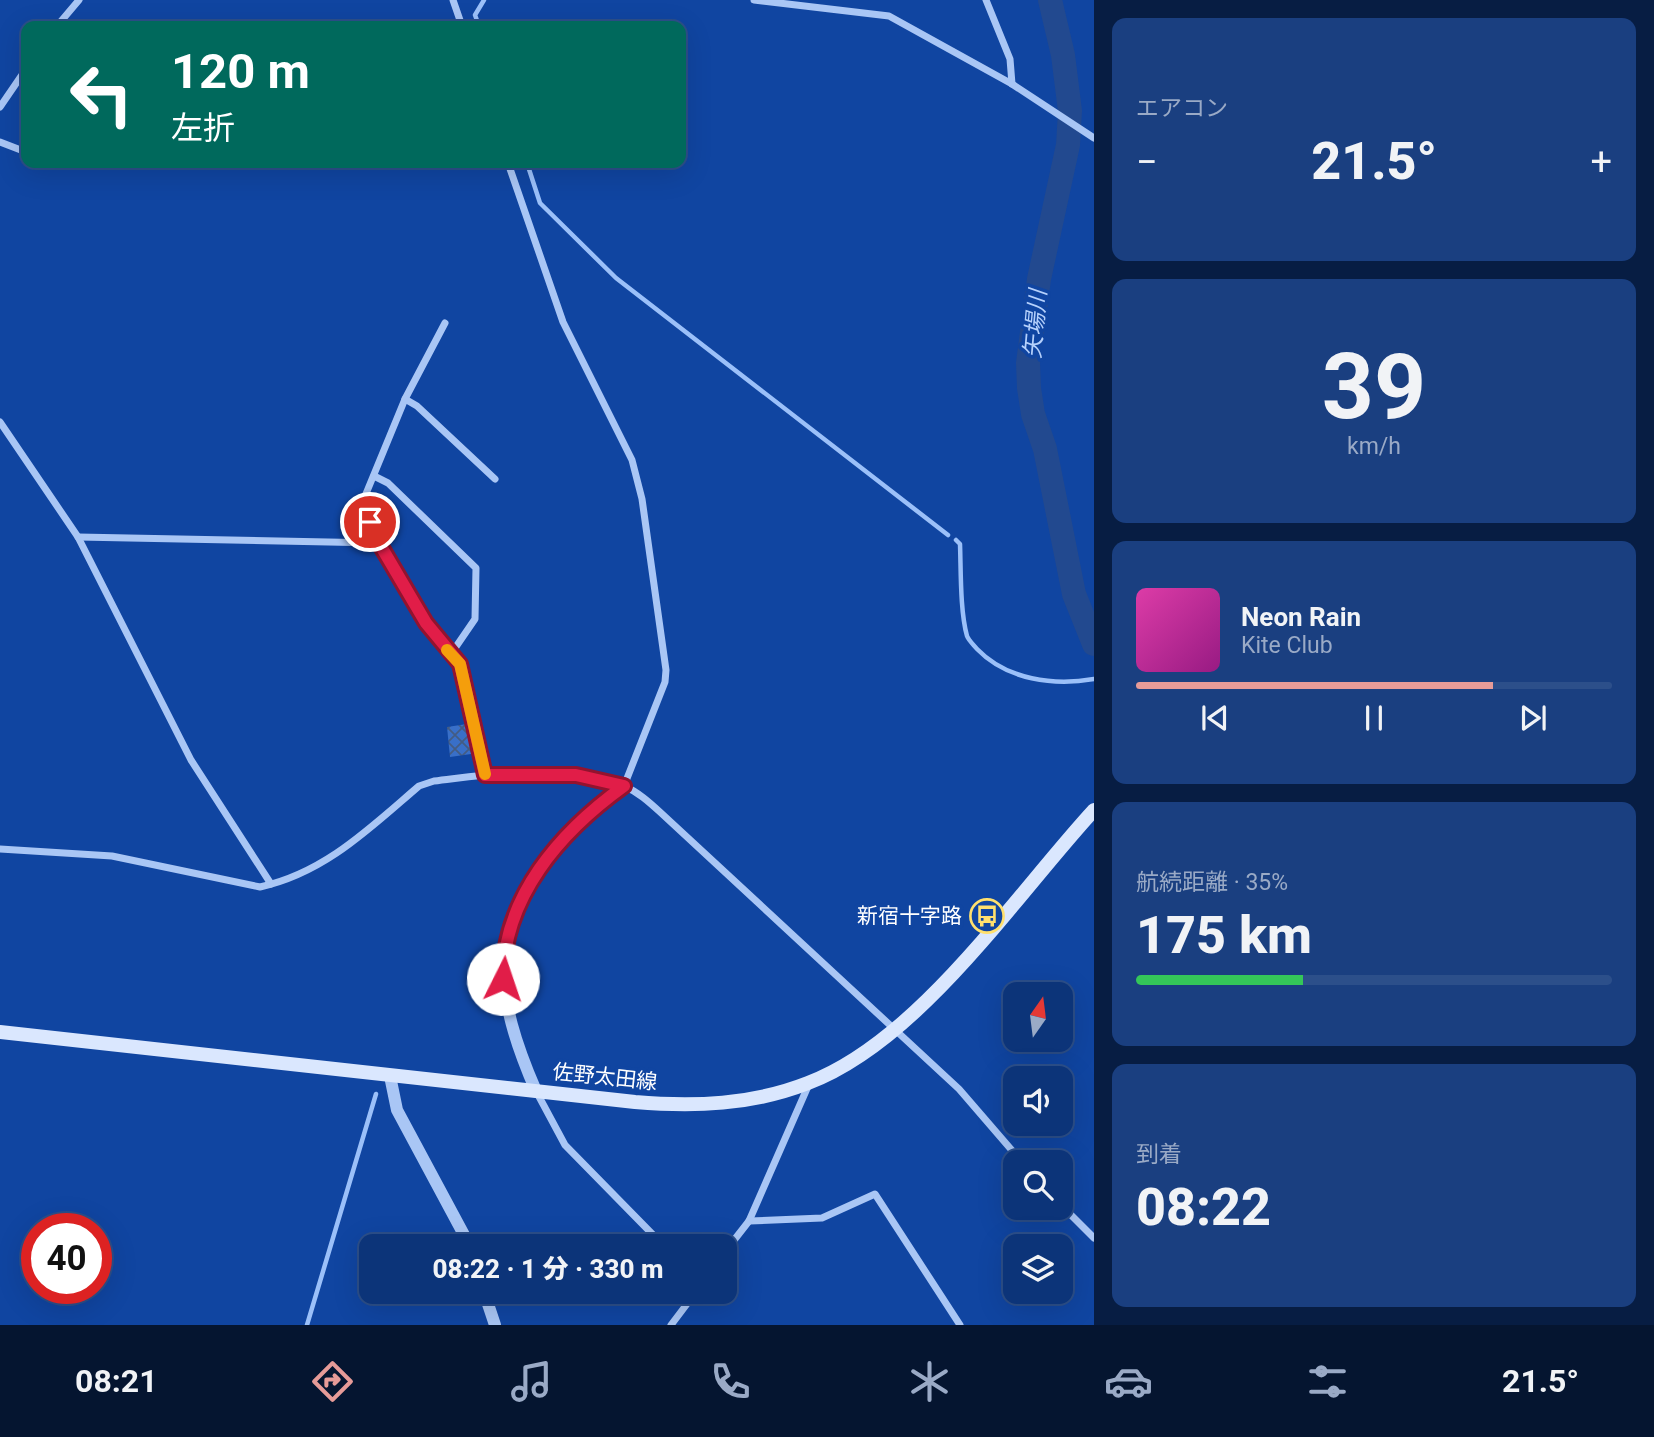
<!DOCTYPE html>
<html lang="ja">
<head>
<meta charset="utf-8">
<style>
	:root { --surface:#0c3479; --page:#1a3f80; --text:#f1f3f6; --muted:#9aaac6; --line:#2c4f8a; --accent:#e69b98 }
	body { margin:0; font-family:Roboto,"Noto Sans JP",sans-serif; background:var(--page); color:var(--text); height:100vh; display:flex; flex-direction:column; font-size:26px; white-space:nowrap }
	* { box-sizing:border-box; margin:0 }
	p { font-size:23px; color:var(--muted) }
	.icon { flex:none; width:38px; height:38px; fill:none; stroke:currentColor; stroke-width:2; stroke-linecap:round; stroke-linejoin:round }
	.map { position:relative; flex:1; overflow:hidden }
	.sheet { display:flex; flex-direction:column; gap:18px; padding:18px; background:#071d43; width:560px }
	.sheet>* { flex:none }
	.hud { position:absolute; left:21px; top:21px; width:665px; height:147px; border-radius:14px; box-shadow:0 7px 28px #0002,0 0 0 2px var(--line); background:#00695c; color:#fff; overflow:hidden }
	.needle { width:46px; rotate:14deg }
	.buttons { position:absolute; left:1003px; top:982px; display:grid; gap:14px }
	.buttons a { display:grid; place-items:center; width:70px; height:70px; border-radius:14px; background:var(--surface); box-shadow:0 7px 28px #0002,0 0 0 2px var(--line); font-size:35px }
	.speed { position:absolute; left:21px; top:1213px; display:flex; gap:14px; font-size:35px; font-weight:700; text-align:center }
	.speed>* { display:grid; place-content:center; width:91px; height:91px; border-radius:50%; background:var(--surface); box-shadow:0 7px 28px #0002,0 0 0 2px var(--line); line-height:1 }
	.speed .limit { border:10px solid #d22; background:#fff; color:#111 }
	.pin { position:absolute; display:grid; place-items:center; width:60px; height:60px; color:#fff; margin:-30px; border:4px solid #fff; border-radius:50%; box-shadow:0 2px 7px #0007 }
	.me { position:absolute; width:77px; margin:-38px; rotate:4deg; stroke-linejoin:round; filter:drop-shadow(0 0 5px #0008) }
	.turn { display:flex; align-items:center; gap:24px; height:147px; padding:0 35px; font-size:32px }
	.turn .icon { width:91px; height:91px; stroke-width:2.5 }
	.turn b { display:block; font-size:49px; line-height:60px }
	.big { font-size:52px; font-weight:800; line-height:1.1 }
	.sheet .widget { flex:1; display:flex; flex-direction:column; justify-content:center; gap:10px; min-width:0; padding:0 24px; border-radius:14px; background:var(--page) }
	.sheet .dial { align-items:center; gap:0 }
	.dial b { font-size:91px; line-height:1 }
	.song { display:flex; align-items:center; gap:21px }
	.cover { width:84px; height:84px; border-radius:10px; background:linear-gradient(135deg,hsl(320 70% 55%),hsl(310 70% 35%)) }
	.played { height:7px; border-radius:4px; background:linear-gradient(90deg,var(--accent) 75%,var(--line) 75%) }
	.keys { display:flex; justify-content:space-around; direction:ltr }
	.heat { display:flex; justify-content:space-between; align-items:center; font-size:38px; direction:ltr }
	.charge { height:10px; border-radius:5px; background:linear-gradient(90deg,#34c759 35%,var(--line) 0) }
	.trip { position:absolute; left:359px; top:1234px; width:378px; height:70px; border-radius:14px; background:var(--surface); box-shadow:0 7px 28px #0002,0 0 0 2px var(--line); font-weight:800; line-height:70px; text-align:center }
	.tab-bar { display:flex; height:112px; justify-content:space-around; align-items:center; background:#051530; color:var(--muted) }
	.tab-bar .icon { width:49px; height:49px }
	.tab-bar .selected { color:var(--accent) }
	.tab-bar b { font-size:32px; color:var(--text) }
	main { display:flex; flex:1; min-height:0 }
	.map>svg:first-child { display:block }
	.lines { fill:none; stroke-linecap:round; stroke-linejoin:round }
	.stream { stroke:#9bc0f9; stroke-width:4.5 }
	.river { stroke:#22498f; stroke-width:24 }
	.building { fill:url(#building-cross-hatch) }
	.minor { stroke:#a9c6f5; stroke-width:7 }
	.tertiary { stroke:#a9c6f5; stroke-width:12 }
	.secondary { stroke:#dae7fe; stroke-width:14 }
	.route-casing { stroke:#92132f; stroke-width:18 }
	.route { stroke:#e11d48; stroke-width:12 }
	.slow { stroke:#f59e0b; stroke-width:12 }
	.labels { text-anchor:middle; stroke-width:7; stroke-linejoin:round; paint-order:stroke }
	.poi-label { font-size:21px; fill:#fff; stroke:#1045a1; text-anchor:end }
	.street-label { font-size:21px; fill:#fff; stroke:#1045a1 }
	.water-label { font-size:23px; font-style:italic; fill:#b6d1fc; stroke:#1045a1 }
</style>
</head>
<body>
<main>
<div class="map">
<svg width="1094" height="1325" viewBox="0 0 1094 1325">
	<defs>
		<pattern id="building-cross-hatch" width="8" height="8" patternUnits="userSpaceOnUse" patternTransform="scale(1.75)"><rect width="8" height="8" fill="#396fc8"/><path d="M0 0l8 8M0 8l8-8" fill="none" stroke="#435c84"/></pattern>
	</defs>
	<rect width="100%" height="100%" fill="#1045a1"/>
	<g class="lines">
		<g class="stream">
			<path d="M479 26 475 15 484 0"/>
			<path d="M527 163 540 203 616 278 948 535"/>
			<path d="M956 540 960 544C961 571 960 611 967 636 969 641 974 645 977 649 1007 680 1054 686 1094 679"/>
			<path d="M307 1325 376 1094"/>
		</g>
		<path class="river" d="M1050 0 1063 55 1070 111 1068 145 1039 279 1028 363 1029 388 1033 414 1045 449 1074 594 1094 644"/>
	</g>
	<path class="building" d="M467 724 471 754 450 757 447 727Z"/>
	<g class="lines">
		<g class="minor">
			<path d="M453 0 462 26"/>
			<path d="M754 0 889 16 1012 84 1094 138"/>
			<path d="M986 0 1010 59 1012 84"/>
			<path d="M57 26 79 0"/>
			<path d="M0 107 26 69"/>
			<path d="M0 142 26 152"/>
			<path d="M508 163 563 322 632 460 642 499 666 670 665 682 624 786"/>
			<path d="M445 323 405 399 363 501 378 543 426 623 460 664 485 775"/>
			<path d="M405 399 417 406 495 479"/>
			<path d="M0 422 78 537 191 760 271 884"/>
			<path d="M374 476 388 483 476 568 475 619 451 654"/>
			<path d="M78 537 378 543"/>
			<path d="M0 849 112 856 260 887C325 873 371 827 419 786L434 781C493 774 567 761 624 786 638 792 649 802 660 812L959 1089 1022 1162"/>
			<path d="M536 1091 565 1145 664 1246"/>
			<path d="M1060 1204 1094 1238"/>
			<path d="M749 1221 822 1218 875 1194 960 1325"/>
			<path d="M724 1253 749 1221 809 1084"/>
			<path d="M671 1325 696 1292"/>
		</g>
		<g class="tertiary">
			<path d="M390 1076 397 1110 470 1246"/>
			<path d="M536 1091C495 996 485 930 558 848 578 825 599 804 624 786"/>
			<path d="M484 1292 495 1325"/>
		</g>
		<path class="secondary" d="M0 1032 635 1102C694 1107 752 1105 808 1083 919 1041 1014 897 1094 810"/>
	</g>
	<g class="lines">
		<g class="route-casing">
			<path id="route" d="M370 522 379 543 426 623 460 664 485 775H576L624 786C560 832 503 897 503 979"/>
		</g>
		<use href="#route" class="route"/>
		<path class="slow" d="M447 650 460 664 485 774"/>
	</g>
	<defs>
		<g id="bus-ring" transform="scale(1.75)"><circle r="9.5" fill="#1045a1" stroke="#ffe06e" stroke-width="1.5"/><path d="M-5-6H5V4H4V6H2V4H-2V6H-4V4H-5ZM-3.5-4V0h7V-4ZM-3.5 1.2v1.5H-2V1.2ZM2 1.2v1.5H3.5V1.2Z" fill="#ffe06e"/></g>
	</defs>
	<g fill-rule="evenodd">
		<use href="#bus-ring" x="987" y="916"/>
	</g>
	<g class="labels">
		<g class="poi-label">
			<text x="962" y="923">新宿十字路</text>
		</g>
		<g class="street-label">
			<text transform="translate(605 1077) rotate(6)" y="7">佐野太田線</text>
		</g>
		<g class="water-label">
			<text transform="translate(1035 324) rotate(-85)" y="8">矢場川</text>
		</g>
	</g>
</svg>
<div class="buttons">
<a><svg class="needle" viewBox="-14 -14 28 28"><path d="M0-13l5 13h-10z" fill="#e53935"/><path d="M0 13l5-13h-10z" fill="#9aaac6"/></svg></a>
<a><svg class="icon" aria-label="sound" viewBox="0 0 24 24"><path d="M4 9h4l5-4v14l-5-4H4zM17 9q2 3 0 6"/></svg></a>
<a><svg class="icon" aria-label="search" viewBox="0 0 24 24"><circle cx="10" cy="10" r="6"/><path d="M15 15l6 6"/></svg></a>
<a><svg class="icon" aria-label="layers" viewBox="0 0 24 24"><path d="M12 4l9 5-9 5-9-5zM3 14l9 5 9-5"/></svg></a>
</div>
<div class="speed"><div class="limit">40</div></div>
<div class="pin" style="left:370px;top:522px;background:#d93025"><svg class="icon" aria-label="arrive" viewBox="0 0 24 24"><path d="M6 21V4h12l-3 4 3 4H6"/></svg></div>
<svg class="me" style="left:503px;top:979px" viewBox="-20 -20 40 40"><circle r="19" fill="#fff"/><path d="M0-13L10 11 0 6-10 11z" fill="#e11d48"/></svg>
<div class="trip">08:22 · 1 分 · 330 m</div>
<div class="hud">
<div class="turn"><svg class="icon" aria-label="left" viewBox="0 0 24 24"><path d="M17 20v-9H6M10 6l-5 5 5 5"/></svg><div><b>120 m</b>左折</div></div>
</div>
</div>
<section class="sheet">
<div class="widget"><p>エアコン</p>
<div class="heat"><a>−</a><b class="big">21.5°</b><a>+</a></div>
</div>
<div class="widget dial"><b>39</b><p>km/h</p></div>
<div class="widget">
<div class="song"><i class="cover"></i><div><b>Neon Rain</b><p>Kite Club</p></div></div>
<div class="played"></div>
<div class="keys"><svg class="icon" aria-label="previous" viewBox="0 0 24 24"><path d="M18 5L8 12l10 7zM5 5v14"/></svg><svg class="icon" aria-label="pause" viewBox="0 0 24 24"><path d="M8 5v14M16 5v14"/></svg><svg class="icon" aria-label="next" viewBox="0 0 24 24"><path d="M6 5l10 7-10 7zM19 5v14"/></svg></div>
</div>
<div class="widget"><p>航続距離 · 35%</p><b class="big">175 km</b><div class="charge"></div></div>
<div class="widget"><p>到着</p><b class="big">08:22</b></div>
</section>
</main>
<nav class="tab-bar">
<b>08:21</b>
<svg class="icon selected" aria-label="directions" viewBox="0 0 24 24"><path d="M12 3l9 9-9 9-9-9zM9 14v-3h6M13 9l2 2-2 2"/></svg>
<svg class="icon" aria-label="music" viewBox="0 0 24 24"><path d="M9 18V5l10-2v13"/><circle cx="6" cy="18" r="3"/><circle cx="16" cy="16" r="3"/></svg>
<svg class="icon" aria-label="phone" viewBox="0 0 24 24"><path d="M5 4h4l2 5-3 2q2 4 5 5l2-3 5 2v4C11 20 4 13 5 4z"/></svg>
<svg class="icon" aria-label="climate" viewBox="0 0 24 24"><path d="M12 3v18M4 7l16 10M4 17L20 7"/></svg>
<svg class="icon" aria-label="car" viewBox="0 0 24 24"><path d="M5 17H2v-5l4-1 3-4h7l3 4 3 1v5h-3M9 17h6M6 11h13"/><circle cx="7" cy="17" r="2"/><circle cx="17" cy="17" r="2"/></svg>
<svg class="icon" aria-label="filters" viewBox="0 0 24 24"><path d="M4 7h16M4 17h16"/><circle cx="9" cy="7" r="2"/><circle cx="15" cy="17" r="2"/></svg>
<b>21.5°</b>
</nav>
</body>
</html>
